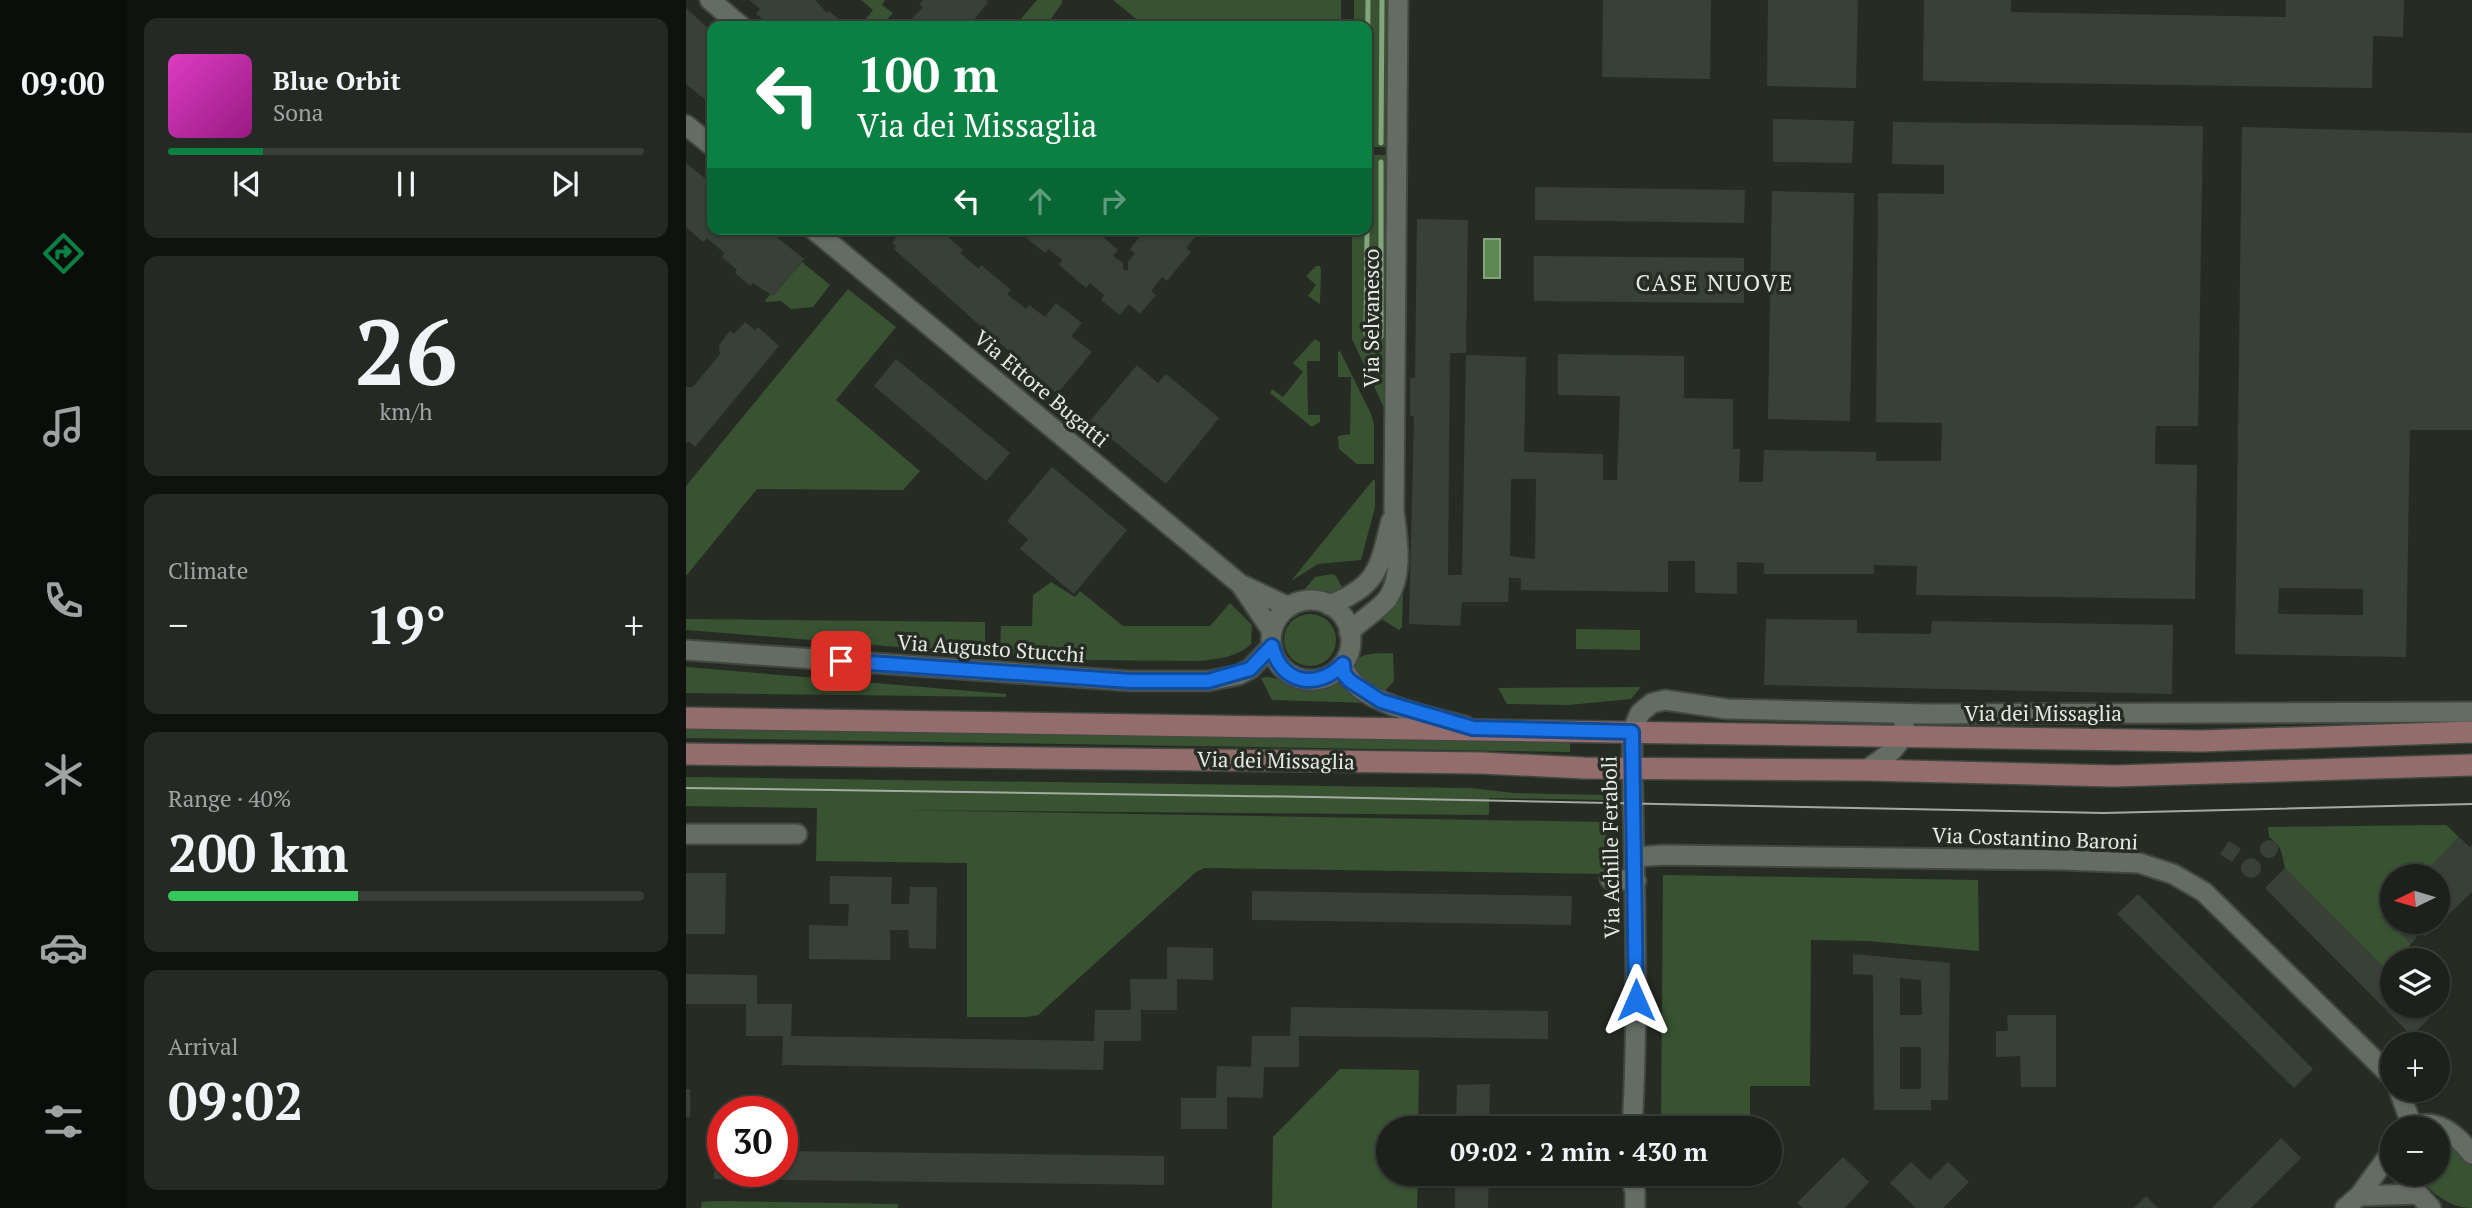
<!DOCTYPE html>
<html lang="en">
<head>
<meta charset="utf-8">
<style>
	:root { --surface:#1c211b; --page:#252924; --text:#f1f3f6; --muted:#a0a3a3; --line:#3a3e3a; --accent:#0b8043 }
	body { margin:0; font-family:"PT Serif",serif; background:var(--page); color:var(--text); height:100vh; display:flex; flex-direction:column; font-size:26px; white-space:nowrap }
	* { box-sizing:border-box; margin:0 }
	p { font-size:23px; color:var(--muted) }
	.icon { flex:none; width:38px; height:38px; fill:none; stroke:currentColor; stroke-width:2; stroke-linecap:round; stroke-linejoin:round }
	.map { position:relative; flex:1; overflow:hidden }
	.side { display:flex; flex-direction:column; gap:18px; padding:18px; background:#0f120f; width:560px }
	.side>* { flex:none }
	.guide { position:absolute; left:21px; top:21px; width:665px; height:214px; border-radius:14px; box-shadow:0 2px 5px #0004,0 0 0 2px var(--line); background:#0b8043; color:#fff; overflow:hidden }
	.needle { width:46px; rotate:265deg }
	.buttons { position:absolute; left:1694px; top:864px; display:grid; gap:14px }
	.buttons a { display:grid; place-items:center; width:70px; height:70px; border-radius:50%; background:var(--surface); box-shadow:0 2px 5px #0004,0 0 0 2px var(--line); font-size:35px }
	.speed { position:absolute; left:21px; top:1096px; display:flex; gap:14px; font-size:35px; font-weight:700; text-align:center }
	.speed>* { display:grid; place-content:center; width:91px; height:91px; border-radius:50%; background:var(--surface); box-shadow:0 2px 5px #0004,0 0 0 2px var(--line); line-height:1 }
	.speed .limit { border:10px solid #d22; background:#fff; color:#111 }
	.pin { position:absolute; display:grid; place-items:center; width:60px; height:60px; color:#fff; margin:-30px; border-radius:14px; box-shadow:0 4px 10px #0006 }
	.me { position:absolute; width:77px; margin:-38px; rotate:0deg; stroke-linejoin:round; filter:drop-shadow(0 0 5px #0008) }
	.turn { display:flex; align-items:center; gap:24px; height:147px; padding:0 35px; font-size:32px }
	.turn .icon { width:91px; height:91px; stroke-width:2.5 }
	.turn b { display:block; font-size:49px; line-height:60px }
	.lanes { display:flex; align-items:center; height:66px; padding:0 35px; background:#0003; justify-content:center; gap:35px; direction:ltr }
	.lanes .off { opacity:.35 }
	.big { font-size:52px; font-weight:700; line-height:1.1 }
	.side .tile { flex:1; display:flex; flex-direction:column; justify-content:center; gap:10px; min-width:0; padding:0 24px; border-radius:14px; background:var(--page) }
	.side .dial { align-items:center; gap:0 }
	.dial b { font-size:91px; line-height:1 }
	.song { display:flex; align-items:center; gap:21px }
	.cover { width:84px; height:84px; border-radius:10px; background:linear-gradient(135deg,hsl(310 70% 55%),hsl(310 70% 35%)) }
	.played { height:7px; border-radius:4px; background:linear-gradient(90deg,var(--accent) 20%,var(--line) 20%) }
	.keys { display:flex; justify-content:space-around; direction:ltr }
	.heat { display:flex; justify-content:space-between; align-items:center; font-size:38px; direction:ltr }
	.charge { height:10px; border-radius:5px; background:linear-gradient(90deg,#34c759 40%,var(--line) 0) }
	.trip { position:absolute; left:690px; top:1116px; width:406px; height:70px; border-radius:35px; background:var(--surface); box-shadow:0 2px 5px #0004,0 0 0 2px var(--line); font-weight:700; line-height:70px; text-align:center }
	main { display:flex; flex:1; min-height:0 }
	.menu { display:flex; flex-direction:column; width:126px; justify-content:space-around; align-items:center; background:#0b0d0b; color:var(--muted) }
	.menu .icon { width:49px; height:49px }
	.menu .current { color:var(--accent) }
	.menu b { font-size:32px; color:var(--text) }
	.map>svg:first-child { display:block }
	.green { fill:#385232 }
	.water { fill:#5a8850; stroke:#84a57c; stroke-width:2 }
	.lines { fill:none; stroke-linecap:round; stroke-linejoin:round }
	.stream { stroke:#84a57c; stroke-width:5 }
	.building { fill:#394038; fill-rule:evenodd }
	.minor-casing { stroke:#424841; stroke-width:23 }
	.secondary-casing { stroke:#424841; stroke-width:24 }
	.minor { stroke:#646c63; stroke-width:19 }
	.secondary { stroke:#926d6c; stroke-width:21 }
	.tram { stroke:#a4a9a2; stroke-width:2 }
	.route-casing { stroke:#114b97; stroke-width:18 }
	.route { stroke:#1a73e8; stroke-width:12 }
	.labels { text-anchor:middle; stroke-width:7; stroke-linejoin:round; paint-order:stroke }
	.street-label { font-size:21px; fill:#e5eae4; stroke:#262c24 }
	.neighbourhood-label { font-size:23px; letter-spacing:2px; fill:#e5eae4; stroke:#262c24 }
</style>
</head>
<body>
<main>
<nav class="menu">
<b>09:00</b>
<svg class="icon current" aria-label="directions" viewBox="0 0 24 24"><path d="M12 3l9 9-9 9-9-9zM9 14v-3h6M13 9l2 2-2 2"/></svg>
<svg class="icon" aria-label="music" viewBox="0 0 24 24"><path d="M9 18V5l10-2v13"/><circle cx="6" cy="18" r="3"/><circle cx="16" cy="16" r="3"/></svg>
<svg class="icon" aria-label="phone" viewBox="0 0 24 24"><path d="M5 4h4l2 5-3 2q2 4 5 5l2-3 5 2v4C11 20 4 13 5 4z"/></svg>
<svg class="icon" aria-label="climate" viewBox="0 0 24 24"><path d="M12 3v18M4 7l16 10M4 17L20 7"/></svg>
<svg class="icon" aria-label="car" viewBox="0 0 24 24"><path d="M5 17H2v-5l4-1 3-4h7l3 4 3 1v5h-3M9 17h6M6 11h13"/><circle cx="7" cy="17" r="2"/><circle cx="17" cy="17" r="2"/></svg>
<svg class="icon" aria-label="filters" viewBox="0 0 24 24"><path d="M4 7h16M4 17h16"/><circle cx="9" cy="7" r="2"/><circle cx="15" cy="17" r="2"/></svg>
</nav>
<section class="side">
<div class="tile">
<div class="song"><i class="cover"></i><div><b>Blue Orbit</b><p>Sona</p></div></div>
<div class="played"></div>
<div class="keys"><svg class="icon" aria-label="previous" viewBox="0 0 24 24"><path d="M18 5L8 12l10 7zM5 5v14"/></svg><svg class="icon" aria-label="pause" viewBox="0 0 24 24"><path d="M8 5v14M16 5v14"/></svg><svg class="icon" aria-label="next" viewBox="0 0 24 24"><path d="M6 5l10 7-10 7zM19 5v14"/></svg></div>
</div>
<div class="tile dial"><b>26</b><p>km/h</p></div>
<div class="tile"><p>Climate</p>
<div class="heat"><a>−</a><b class="big">19°</b><a>+</a></div>
</div>
<div class="tile"><p>Range · 40%</p><b class="big">200 km</b><div class="charge"></div></div>
<div class="tile"><p>Arrival</p><b class="big">09:02</b></div>
</section>
<div class="map">
<svg width="1786" height="1208" viewBox="0 0 1786 1208">
	<rect width="100%" height="100%" fill="#262c24"/>
	<g class="green">
		<path d="M175 0H199L196 5 207 13 195 26H186L179 20 187 10Z"/>
		<path d="M351 0H376V3L360 26H329Z"/>
		<path d="M427 0H655V26H459Z"/>
		<path d="M668 0H701L700 147H681V26H668Z"/>
		<path d="M681 155H700V412L666 339V229H681Z"/>
		<path d="M116 262 144 285 127 307 105 309 95 301 80 302 79 301 84 294 87 296Z"/>
		<path d="M630 266H634L635 270 634 304 622 296 630 285 620 276Z"/>
		<path d="M162 289 210 327 150 400 234 471 217 490 71 489 0 576V486Z"/>
		<path d="M629 339 634 342V361H621L622 415H634V422L626 427 584 393 586 389 597 397 617 372 607 363Z"/>
		<path d="M654 351 685 414 688 425V464H671L653 449 652 436 664 434 665 377H652V352Z"/>
		<path d="M687 480H689V507L675 560 632 564 605 581Z"/>
		<path d="M646 574 650 576 658 591 648 593 618 590 629 577Z"/>
		<path d="M365 582 389 597 394 591 437 626H524L544 603 566 625 565 644C552 657 531 659 514 661L389 660 314 654 315 626H346L347 595Z"/>
		<path d="M713 590 717 591 716 627 713 630 694 618Z"/>
		<circle cx="624" cy="640" r="26"/>
		<path d="M0 619 299 622V654L0 630Z"/>
		<path d="M890 629 954 630V650L890 649Z"/>
		<path d="M707 653 708 681 697 693 672 679 666 666C674 651 691 654 707 653Z"/>
		<path d="M0 667 320 694V697L0 693Z"/>
		<path d="M581 677C597 678 610 690 626 688 636 688 645 682 654 680L685 703 586 700 575 678Z"/>
		<path d="M955 687 945 699 883 705 821 704 812 688Z"/>
		<path d="M0 727 884 740V752L0 738Z"/>
		<path d="M0 777 785 788 827 793 918 795V800L803 798V815L212 810 920 822 921 874 518 868 510 872 352 1015 341 1017H281V863L130 861 131 808 0 806Z"/>
		<path d="M1760 825 1773 837 1735 877H1706V906L1696 917 1710 932 1714 928 1717 931 1715 933 1725 944 1716 955 1722 961H1706V976L1599 868C1595 851 1597 848 1583 837L1582 827Z"/>
		<path d="M977 875 1292 880 1293 951 1182 941 1125 940 1124 1086H1064V1129H975Z"/>
		<path d="M654 1069 733 1070 732 1129H702V1174H732L731 1208H586L587 1137Z"/>
		<path d="M1752 1135 1777 1154 1786 1164V1208C1763 1208 1744 1192 1731 1174H1752Z"/>
		<path d="M30 1201 212 1204V1208H15L16 1202Z"/>
	</g>
	<rect class="water" x="798" y="239" width="16" height="39"/>
	<g class="lines">
		<g class="stream">
			<path d="M681 142 682 0"/>
			<path d="M695 143 696 0"/>
			<path d="M681 216V161"/>
			<path d="M680 334 681 229"/>
			<path d="M695 336V162"/>
		</g>
	</g>
	<g class="building">
		<path d="M63 0H129L141 13 143 11 161 26H85L70 14 74 9Z"/>
		<path d="M237 0H300L302 2 283 26H219L237 7 233 4Z"/>
		<path d="M917 0H1025L1024 79 916 77Z"/>
		<path d="M1082 0H1172L1170 88 1081 86Z"/>
		<path d="M1238 0H1325V12L1600 17V0H1718L1717 37 1687 36 1686 88 1237 81Z"/>
		<path d="M0 8 26 32V105L0 84Z"/>
		<path d="M1087 119 1168 121 1166 163 1087 162Z"/>
		<path d="M1207 122 1517 126 1512 426H1470L1469 446V464L1511 465 1509 599 1230 595 1231 566 1188 565V574H1078V563L1051 562V594L1009 593V561H982V592L835 590V578H823L822 602H776L774 626 723 624 728 416H724V378H729L731 219 782 220 780 353H764L762 575H776L780 355 840 357 838 452 917 454V480H931L934 396 872 395V354L998 356V398L1047 399V449H1054L1053 482H1077L1078 450 1190 452V461H1255L1256 423 1190 422 1192 193 1258 194V165L1206 164ZM825 479H850L849 559 824 556Z"/>
		<path d="M1556 127 1786 133V430H1724L1720 657 1549 654ZM1593 588 1677 589V615L1592 614Z"/>
		<path d="M0 163 26 184V229H81L118 259 87 296 67 283 64 286 49 273 51 270 36 257 38 253 21 238 17 242 0 227Z"/>
		<path d="M849 187 1059 190 1058 223 849 220Z"/>
		<path d="M1086 191 1168 193 1164 421 1082 419Z"/>
		<path d="M217 229H258L264 234 262 237 277 250 274 253 293 269 295 265 325 290 321 294 340 309 343 305 359 317 370 303 396 323 385 336 406 352 371 394 208 249 210 246 206 243Z"/>
		<path d="M329 229H408L432 250 427 256 437 263V270H442V262L449 254 444 249 460 229H524L516 238 511 235 500 248 505 252 481 281 476 277 465 291 470 295 454 314 443 304 434 315 415 300 418 295 404 283 400 288 373 265 376 260 363 249 359 253Z"/>
		<path d="M848 256 1058 258V303L848 301Z"/>
		<path d="M59 322 69 330 72 327 93 346 9 447 4 442 0 443V387H7L34 354 33 345 44 331 48 334Z"/>
		<path d="M210 359 324 453 300 481 188 386Z"/>
		<path d="M451 365 472 383 480 374 533 418 480 484 404 421Z"/>
		<path d="M366 467 441 530 388 594 334 549 342 539 321 521Z"/>
		<path d="M1080 619 1171 620V633L1245 634 1246 621 1487 625 1486 694 1078 685Z"/>
		<path d="M1773 837 1784 847 1786 845V892L1739 937 1730 929 1726 932 1731 937 1725 944 1715 933 1717 931 1714 928 1710 932 1695 917 1706 906V922H1752V877H1735Z"/>
		<circle cx="1583" cy="849" r="9"/>
		<path d="M1543 841 1555 849 1546 862 1534 854Z"/>
		<circle cx="1565" cy="868" r="10"/>
		<path d="M1599 868 1706 976V1006H1737L1746 1015 1726 1036 1579 888Z"/>
		<path d="M0 873H40L39 934H0Z"/>
		<path d="M144 876 206 877 205 904H223L224 887H251L250 949 223 948 222 930H204V960L123 959V925L162 926 163 904H144Z"/>
		<path d="M566 891 886 896 885 925 566 920Z"/>
		<path d="M1452 894 1627 1069 1608 1088 1431 914Z"/>
		<path d="M481 947 527 948V980L491 979V1010H455V1041H418L417 1070 96 1065 97 1036H60V1004H0V974L71 975V1004H106L105 1036 408 1041 409 1010H445L444 979H481Z"/>
		<path d="M1167 954 1264 963 1262 1100H1245V1110H1188L1187 975 1167 974ZM1214 978 1235 980 1236 1015H1214ZM1214 1047H1235V1089H1214Z"/>
		<path d="M605 1007 862 1011V1039L613 1036V1067H578L577 1098 541 1097V1129H495V1098H530L531 1066 565 1067 566 1036H604Z"/>
		<path d="M1321 1015H1370V1087H1335L1334 1056 1310 1057V1031H1322Z"/>
		<path d="M804 1084 803 1129H770L771 1085Z"/>
		<rect x="0" y="1089" width="4" height="28"/>
		<path d="M1595 1138 1615 1158 1565 1208H1526Z"/>
		<path d="M28 1150H37V1171H96V1151L478 1156V1185L28 1179Z"/>
		<path d="M1157 1157 1183 1182 1159 1208H1117L1111 1203Z"/>
		<path d="M1225 1162 1244 1180 1262 1162 1283 1182 1257 1208H1230L1204 1183Z"/>
		<path d="M769 1174H803L802 1208H769Z"/>
		<path d="M1460 1196 1472 1208H1448Z"/>
	</g>
	<g class="lines">
		<g class="minor-casing">
			<g id="minor">
				<path d="M24 0 55 26"/>
				<path d="M0 125 26 146"/>
				<path d="M127 229 554 584 603 607"/>
				<path d="M555 585 586 631"/>
				<circle cx="625" cy="640" r="40"/>
				<path d="M643 605C692 586 693 569 705 521"/>
				<path d="M663 632C673 622 695 608 702 598 718 574 711 537 708 510L712 0"/>
				<path d="M0 650 445 681H522L552 675 564 669 586 646"/>
				<path d="M657 664C664 703 747 717 779 726"/>
				<path d="M1180 770C1197 758 1217 748 1218 725"/>
				<path d="M0 834H111"/>
				<path d="M949 857 977 855 1378 860 1453 863 1487 874 1518 892 1706 1077"/>
				<path d="M924 879 950 881"/>
				<path d="M1713 1090 1726 1126"/>
				<path d="M946 1129C954 996 947 864 946 732L954 713 966 703 979 700 1041 709 1243 714 1786 712"/>
				<path d="M1722 1129C1749 1115 1770 1134 1786 1154"/>
				<path d="M943 1174 949 1191V1208"/>
				<path d="M1716 1174 1732 1194"/>
				<path d="M1673 1196 1732 1194 1745 1208"/>
				<path d="M1659 1208 1673 1196 1706 1151"/>
			</g>
		</g>
		<g class="secondary-casing">
			<g id="secondary">
				<path d="M0 718 1515 741 1786 732"/>
				<path d="M0 754 795 763 898 768 1180 770 1428 776 1786 765"/>
			</g>
		</g>
		<use href="#minor" class="minor"/>
		<use href="#secondary" class="secondary"/>
		<path class="tram" d="M0 788 629 797 1418 813 1786 804"/>
	</g>
	<g class="lines">
		<g class="route-casing">
			<path id="route" d="M155 661 445 681H522L564 669 586 646C594 683 631 691 657 664L658 674 664 681 695 701 787 728 946 732 950 1000"/>
		</g>
		<use href="#route" class="route"/>
	</g>
	<g class="labels">
		<g class="street-label">
			<text transform="translate(686 318) rotate(-90)" y="7">Via Selvanesco</text>
			<text transform="translate(355 389) rotate(40)" y="7">Via Ettore Bugatti</text>
			<text transform="translate(305 649) rotate(4)" y="7">Via Augusto Stucchi</text>
			<text x="1357" y="721">Via dei Missaglia</text>
			<text transform="translate(590 761) rotate(1)" y="7">Via dei Missaglia</text>
			<text transform="translate(1349 839) rotate(2)" y="7">Via Costantino Baroni</text>
			<text transform="translate(925 847) rotate(-91)" y="7">Via Achille Feraboli</text>
		</g>
		<g class="neighbourhood-label">
			<text x="1029" y="291">CASE NUOVE</text>
		</g>
	</g>
</svg>
<div class="buttons">
<a><svg class="needle" viewBox="-14 -14 28 28"><path d="M0-13l5 13h-10z" fill="#e53935"/><path d="M0 13l5-13h-10z" fill="#a0a3a3"/></svg></a>
<a><svg class="icon" aria-label="layers" viewBox="0 0 24 24"><path d="M12 4l9 5-9 5-9-5zM3 14l9 5 9-5"/></svg></a>
<a>+</a>
<a>−</a>
</div>
<div class="speed"><div class="limit">30</div></div>
<div class="pin" style="left:155px;top:661px;background:#d93025"><svg class="icon" aria-label="arrive" viewBox="0 0 24 24"><path d="M6 21V4h12l-3 4 3 4H6"/></svg></div>
<svg class="me" style="left:950px;top:1000px" viewBox="-20 -20 40 40"><path d="M0-17L14 15 0 8-14 15z" fill="#1a73e8" stroke="#fff" stroke-width="4"/></svg>
<div class="trip">09:02 · 2 min · 430 m</div>
<div class="guide">
<div class="turn"><svg class="icon" aria-label="left" viewBox="0 0 24 24"><path d="M17 20v-9H6M10 6l-5 5 5 5"/></svg><div><b>100 m</b>Via dei Missaglia</div></div>
<div class="lanes"><svg class="icon" aria-label="left" viewBox="0 0 24 24"><path d="M17 20v-9H6M10 6l-5 5 5 5"/></svg><svg class="icon off" aria-label="ahead" viewBox="0 0 24 24"><path d="M12 20V5M6 11l6-6 6 6"/></svg><svg class="icon off" aria-label="right" viewBox="0 0 24 24"><path d="M7 20v-9h11M14 6l5 5-5 5"/></svg></div>
</div>
</div>
</main>
</body>
</html>
